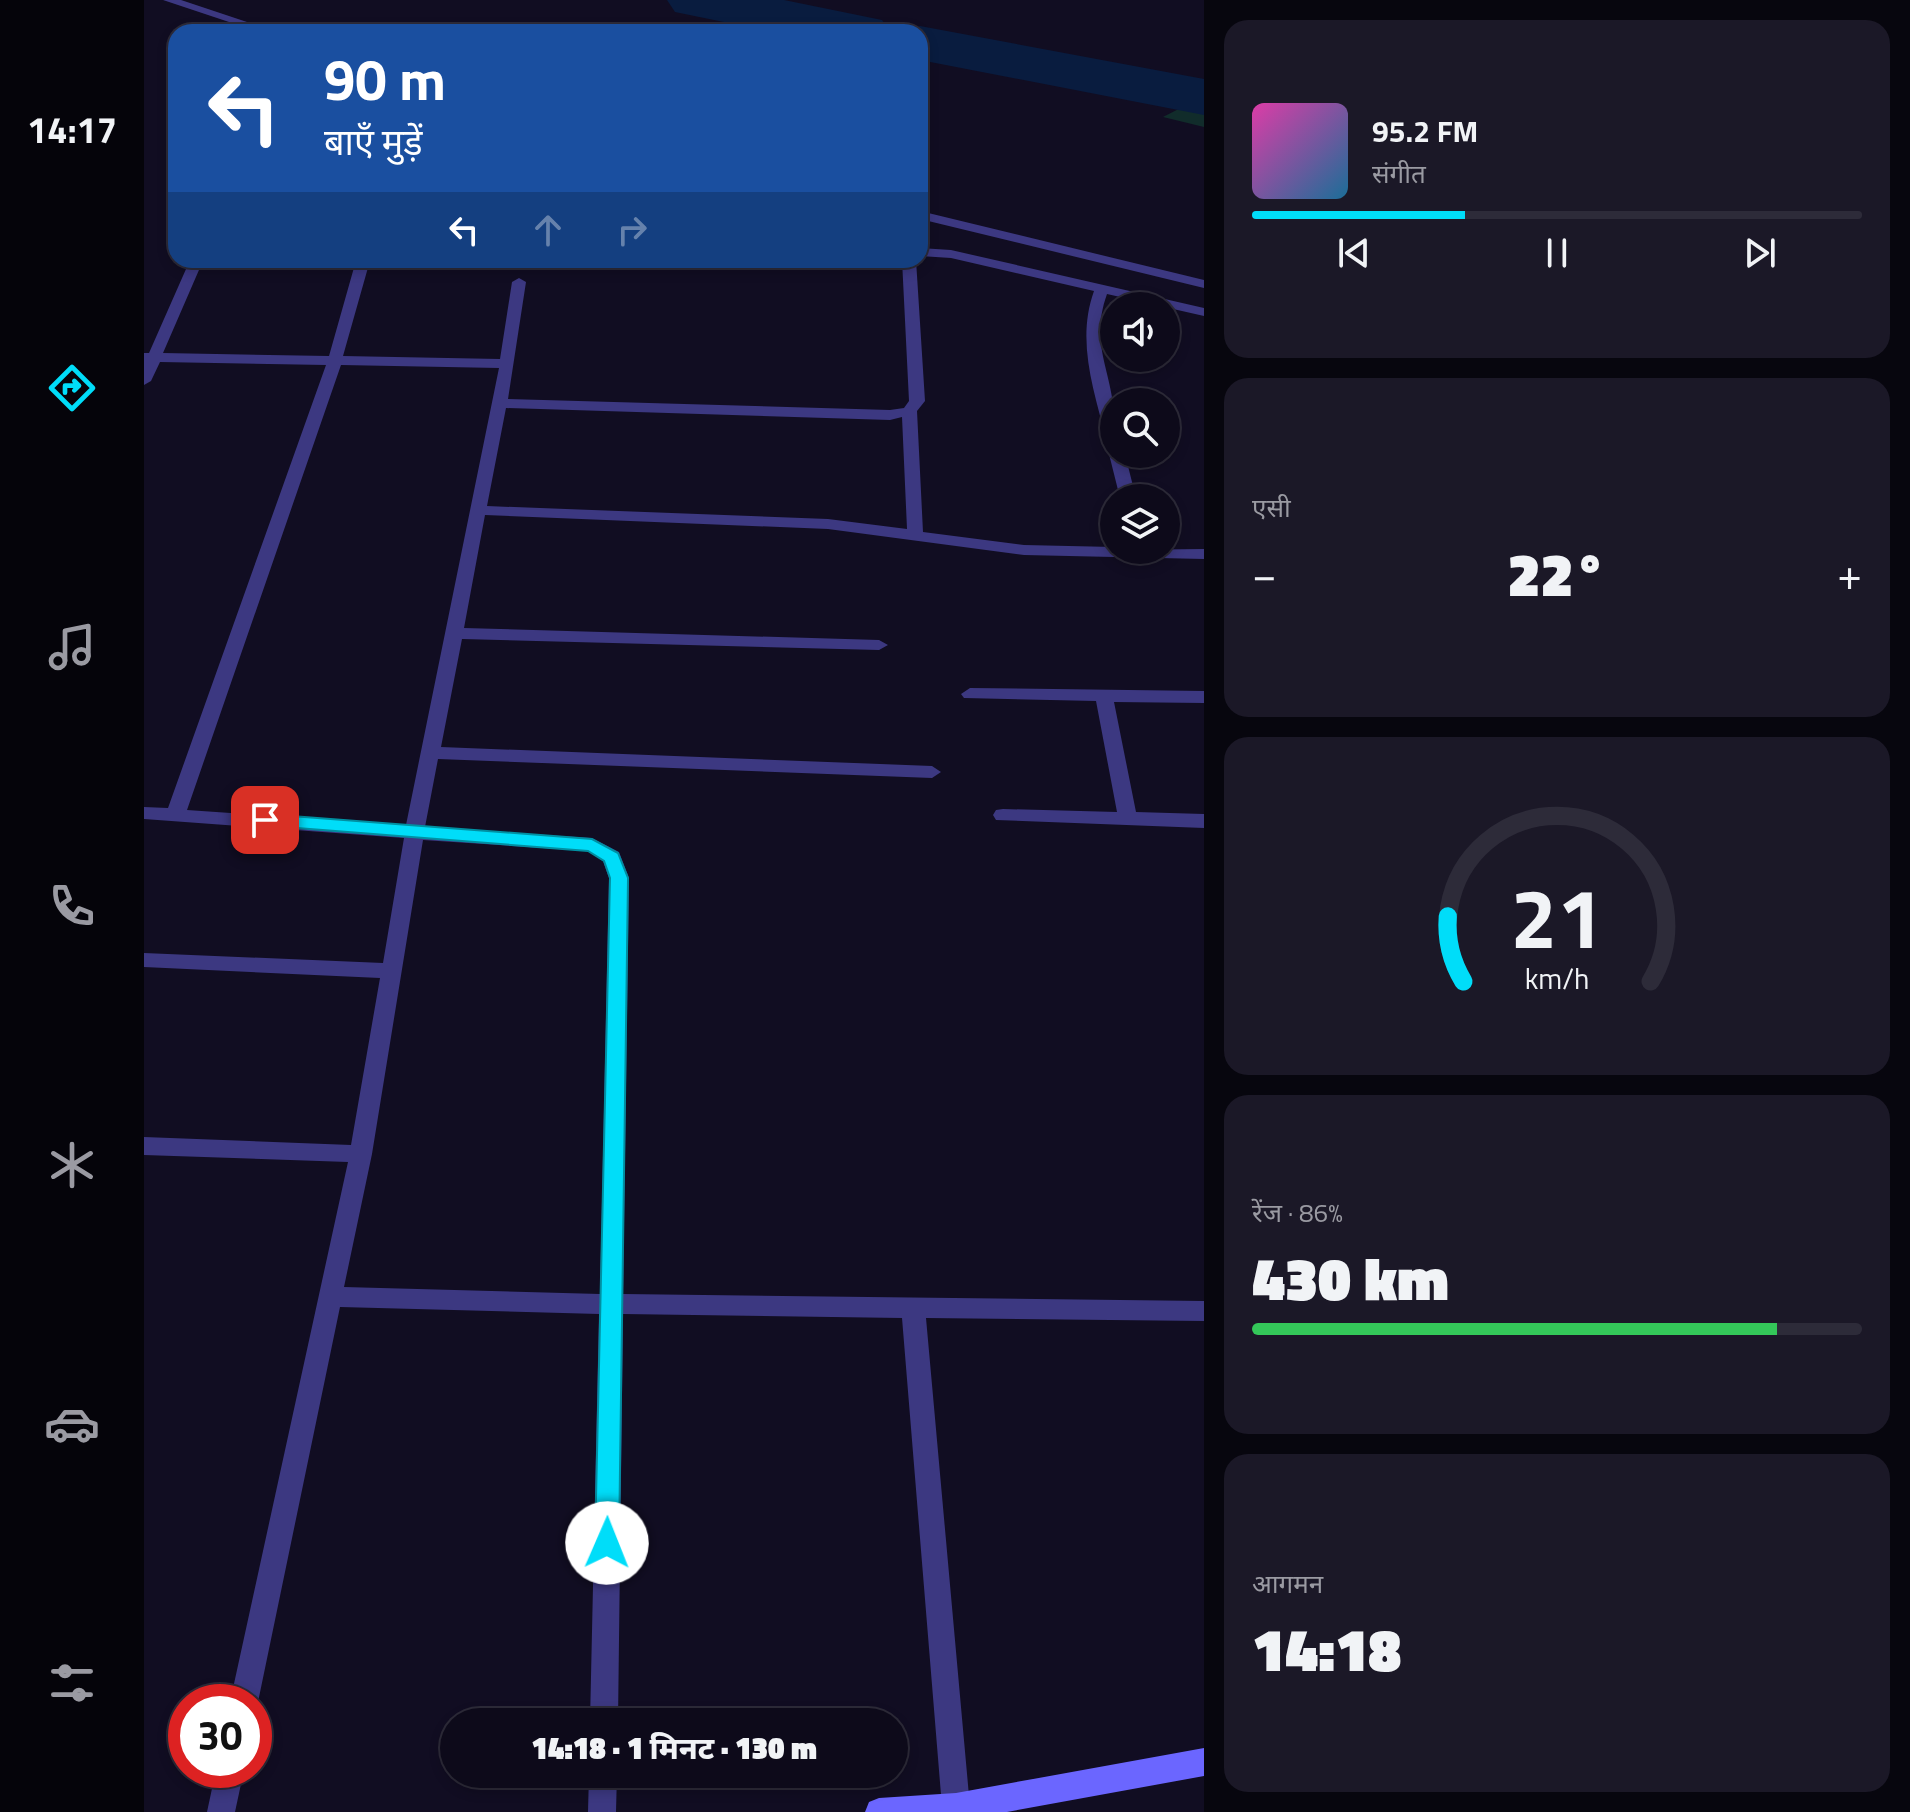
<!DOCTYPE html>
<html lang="hi">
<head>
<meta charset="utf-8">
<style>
	:root { --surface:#0d0a1a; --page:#1b1827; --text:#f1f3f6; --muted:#9a9aa2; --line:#2d2b39; --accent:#00ddf9 }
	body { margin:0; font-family:"Titillium Web","Noto Sans Devanagari",sans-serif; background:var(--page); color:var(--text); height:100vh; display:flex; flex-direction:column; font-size:30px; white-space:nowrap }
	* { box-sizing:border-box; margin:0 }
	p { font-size:26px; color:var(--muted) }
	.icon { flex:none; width:44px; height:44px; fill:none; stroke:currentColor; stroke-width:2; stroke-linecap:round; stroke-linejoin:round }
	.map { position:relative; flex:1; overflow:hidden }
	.drawer { display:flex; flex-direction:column; gap:20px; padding:20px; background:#07060e; width:706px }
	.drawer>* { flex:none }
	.hud { position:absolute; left:24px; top:24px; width:760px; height:244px; border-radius:24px; box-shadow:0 4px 12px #0003,0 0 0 2px var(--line); background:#1a4fa0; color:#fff; overflow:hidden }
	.tools { position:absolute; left:956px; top:292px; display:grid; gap:16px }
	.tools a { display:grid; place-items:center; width:80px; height:80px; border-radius:50%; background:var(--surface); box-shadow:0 4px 12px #0003,0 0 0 2px var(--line); font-size:40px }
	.speed { position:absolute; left:24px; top:1684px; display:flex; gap:16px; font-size:40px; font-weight:700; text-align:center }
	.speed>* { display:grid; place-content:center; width:104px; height:104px; border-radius:50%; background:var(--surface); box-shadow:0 4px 12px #0003,0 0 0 2px var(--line); line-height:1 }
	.speed .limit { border:12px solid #d22; background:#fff; color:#111 }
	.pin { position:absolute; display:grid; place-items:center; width:68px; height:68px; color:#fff; margin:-34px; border-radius:16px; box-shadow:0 4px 12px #0006 }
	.me { position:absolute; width:88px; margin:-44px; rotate:1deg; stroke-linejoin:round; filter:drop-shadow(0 0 6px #0008) }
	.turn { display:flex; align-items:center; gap:28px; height:168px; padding:0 24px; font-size:36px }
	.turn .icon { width:104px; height:104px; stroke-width:2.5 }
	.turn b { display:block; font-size:56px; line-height:68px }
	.lanes { display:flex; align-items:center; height:76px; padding:0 24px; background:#0003; justify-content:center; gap:40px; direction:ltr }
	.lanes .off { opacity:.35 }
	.big { font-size:60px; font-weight:800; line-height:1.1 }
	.drawer .widget { flex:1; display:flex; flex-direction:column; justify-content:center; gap:12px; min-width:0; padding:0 28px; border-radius:24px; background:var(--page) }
	.drawer .dial { align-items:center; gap:0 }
	.dial svg { height:208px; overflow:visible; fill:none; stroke:var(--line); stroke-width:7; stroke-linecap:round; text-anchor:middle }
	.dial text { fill:var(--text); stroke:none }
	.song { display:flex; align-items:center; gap:24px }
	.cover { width:96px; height:96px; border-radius:12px; background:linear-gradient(135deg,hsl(320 70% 55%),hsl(200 70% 35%)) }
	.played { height:8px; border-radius:4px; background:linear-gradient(90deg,var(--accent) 35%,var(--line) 35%) }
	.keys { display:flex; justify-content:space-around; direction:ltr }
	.heat { display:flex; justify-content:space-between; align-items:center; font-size:44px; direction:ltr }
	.charge { height:12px; border-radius:6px; background:linear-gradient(90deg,#34c759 86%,var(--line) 0) }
	.trip { position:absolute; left:296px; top:1708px; width:468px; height:80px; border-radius:40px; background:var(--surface); box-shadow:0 4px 12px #0003,0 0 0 2px var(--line); font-weight:800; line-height:80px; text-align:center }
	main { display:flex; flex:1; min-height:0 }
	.menu { display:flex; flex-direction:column; width:144px; justify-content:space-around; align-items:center; background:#05040a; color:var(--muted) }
	.menu .icon { width:56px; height:56px }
	.menu .on { color:var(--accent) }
	.menu b { font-size:36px; color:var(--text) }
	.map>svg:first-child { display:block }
	.green { fill:#112c2b }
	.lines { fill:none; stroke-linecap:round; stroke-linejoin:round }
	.river { fill:#091c3f; fill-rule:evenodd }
	.street { fill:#3c3881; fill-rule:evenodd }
	.secondary { fill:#6b66ff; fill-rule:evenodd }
	.route { fill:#00ddf9; stroke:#0090a2; stroke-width:2 }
</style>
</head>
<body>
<main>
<nav class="menu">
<b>14:17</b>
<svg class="icon on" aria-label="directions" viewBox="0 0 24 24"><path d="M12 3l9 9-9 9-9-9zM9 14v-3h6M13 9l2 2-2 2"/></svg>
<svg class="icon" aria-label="music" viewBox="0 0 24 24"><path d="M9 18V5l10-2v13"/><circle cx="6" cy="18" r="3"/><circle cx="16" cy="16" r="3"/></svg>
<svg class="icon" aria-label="phone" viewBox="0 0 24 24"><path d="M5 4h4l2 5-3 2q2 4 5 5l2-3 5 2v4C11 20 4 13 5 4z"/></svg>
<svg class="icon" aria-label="climate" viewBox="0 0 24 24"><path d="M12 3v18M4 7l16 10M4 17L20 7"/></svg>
<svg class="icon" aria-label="car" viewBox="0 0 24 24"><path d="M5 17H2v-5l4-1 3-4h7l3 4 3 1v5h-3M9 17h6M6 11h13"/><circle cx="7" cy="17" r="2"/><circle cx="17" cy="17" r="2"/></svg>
<svg class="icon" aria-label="filters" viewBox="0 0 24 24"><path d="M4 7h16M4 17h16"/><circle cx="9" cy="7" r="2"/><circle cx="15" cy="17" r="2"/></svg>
</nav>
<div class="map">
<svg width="1060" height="1812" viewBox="0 0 1060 1812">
	<rect width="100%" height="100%" fill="#110d22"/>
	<path class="green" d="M1060 96V127L1019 117Z"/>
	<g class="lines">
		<g class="river">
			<path d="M523 0H640L738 20 747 32H629L531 12Z"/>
			<path d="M776 26 1060 79V115L776 60V32H754Z"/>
		</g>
		<g class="street">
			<path d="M19 0H37L133 32H115Z"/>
			<path d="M776 211 1060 280V288L776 219Z"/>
			<path d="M776 248 807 250 1060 308V316L963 294C946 342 966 367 970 412 971 422 970 433 970 444L962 439C950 390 932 341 950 291L807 258 776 256Z"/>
			<path d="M46 260 58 263 19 353 185 356 211 264 219 260 225 264 199 356 356 359 368 282 375 278 382 282 364 399 746 410 760 408 765 401 758 260H772L781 401 773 411 779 532 880 545 970 547V550L1060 549V559L880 555 684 529 341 515 320 628 735 640 744 645 735 650 318 639 297 747 788 766 797 772 788 778 294 759 281 827 448 838 475 852 485 878 479 1294 1060 1301V1321L782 1318 826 1807 824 1812H800L798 1807 758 1318 479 1314 474 1722H446L455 1314 196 1307 114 1702 110 1711V1702H86L204 1162 0 1155V1137L207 1145 236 978 0 967V953L239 963 260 838 0 819V807L24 808 182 365 16 362 7 381 0 385V353H5ZM197 365 355 368 262 825 43 810ZM362 408 746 420 758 417 763 529 684 519 343 506ZM279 840 444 851 459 861 465 878 456 1294 200 1287 228 1154Z"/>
			<path d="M970 450V454H981L992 498H976L965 454Z"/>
			<path d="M826 688 1060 691V703L970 702 992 812 1060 814V828L852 820 849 815 852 810 859 809 973 812 952 701 820 698 817 694Z"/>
			<path d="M72 1770H100L91 1812H63Z"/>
			<path d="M445 1774H473L472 1812H444Z"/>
		</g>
		<path class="secondary" d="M1060 1748V1776L863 1812H721L725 1802 735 1798 812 1793Z"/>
	</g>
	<path class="route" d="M121 814 448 839 474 853 484 878 475 1543 472 1551 463 1554 455 1551 451 1543 466 878 460 861 444 851 115 825 112 820 115 816Z"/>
</svg>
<div class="tools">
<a><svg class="icon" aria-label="sound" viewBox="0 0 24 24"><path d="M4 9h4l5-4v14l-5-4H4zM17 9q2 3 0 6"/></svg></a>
<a><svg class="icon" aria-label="search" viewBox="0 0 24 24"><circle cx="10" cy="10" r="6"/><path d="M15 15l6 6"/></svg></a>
<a><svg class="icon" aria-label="layers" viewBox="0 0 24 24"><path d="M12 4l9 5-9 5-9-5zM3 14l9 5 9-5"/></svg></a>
</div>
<div class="speed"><div class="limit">30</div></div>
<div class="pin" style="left:121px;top:820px;background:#d93025"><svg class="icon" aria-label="arrive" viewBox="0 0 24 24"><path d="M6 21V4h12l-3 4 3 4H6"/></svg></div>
<svg class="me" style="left:463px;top:1543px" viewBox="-20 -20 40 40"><circle r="19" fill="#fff"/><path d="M0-13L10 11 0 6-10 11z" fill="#00ddf9"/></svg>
<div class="trip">14:18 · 1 मिनट · 130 m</div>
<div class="hud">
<div class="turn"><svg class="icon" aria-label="left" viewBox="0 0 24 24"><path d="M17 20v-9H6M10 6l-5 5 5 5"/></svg><div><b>90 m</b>बाएँ मुड़ें</div></div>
<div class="lanes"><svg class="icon" aria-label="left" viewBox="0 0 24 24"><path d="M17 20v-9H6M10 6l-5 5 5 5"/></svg><svg class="icon off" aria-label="ahead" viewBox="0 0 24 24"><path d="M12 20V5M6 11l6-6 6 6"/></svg><svg class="icon off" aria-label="right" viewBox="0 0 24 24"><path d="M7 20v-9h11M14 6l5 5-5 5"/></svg></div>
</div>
</div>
<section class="drawer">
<div class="widget">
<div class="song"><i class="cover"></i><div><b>95.2 FM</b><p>संगीत</p></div></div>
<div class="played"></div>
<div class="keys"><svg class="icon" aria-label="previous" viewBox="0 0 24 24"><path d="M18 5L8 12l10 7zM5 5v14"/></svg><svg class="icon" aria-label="pause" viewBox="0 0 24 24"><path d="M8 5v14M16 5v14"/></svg><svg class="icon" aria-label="next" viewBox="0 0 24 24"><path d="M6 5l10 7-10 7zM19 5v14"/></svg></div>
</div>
<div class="widget"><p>एसी</p>
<div class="heat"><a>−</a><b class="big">22°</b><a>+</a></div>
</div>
<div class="widget dial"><svg viewBox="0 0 100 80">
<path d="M14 69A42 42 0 1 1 86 69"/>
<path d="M14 69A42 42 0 0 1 8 44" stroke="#00ddf9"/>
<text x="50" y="56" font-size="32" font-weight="700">21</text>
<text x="50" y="72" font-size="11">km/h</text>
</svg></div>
<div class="widget"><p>रेंज · 86%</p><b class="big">430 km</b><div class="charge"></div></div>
<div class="widget"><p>आगमन</p><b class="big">14:18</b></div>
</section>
</main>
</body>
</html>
